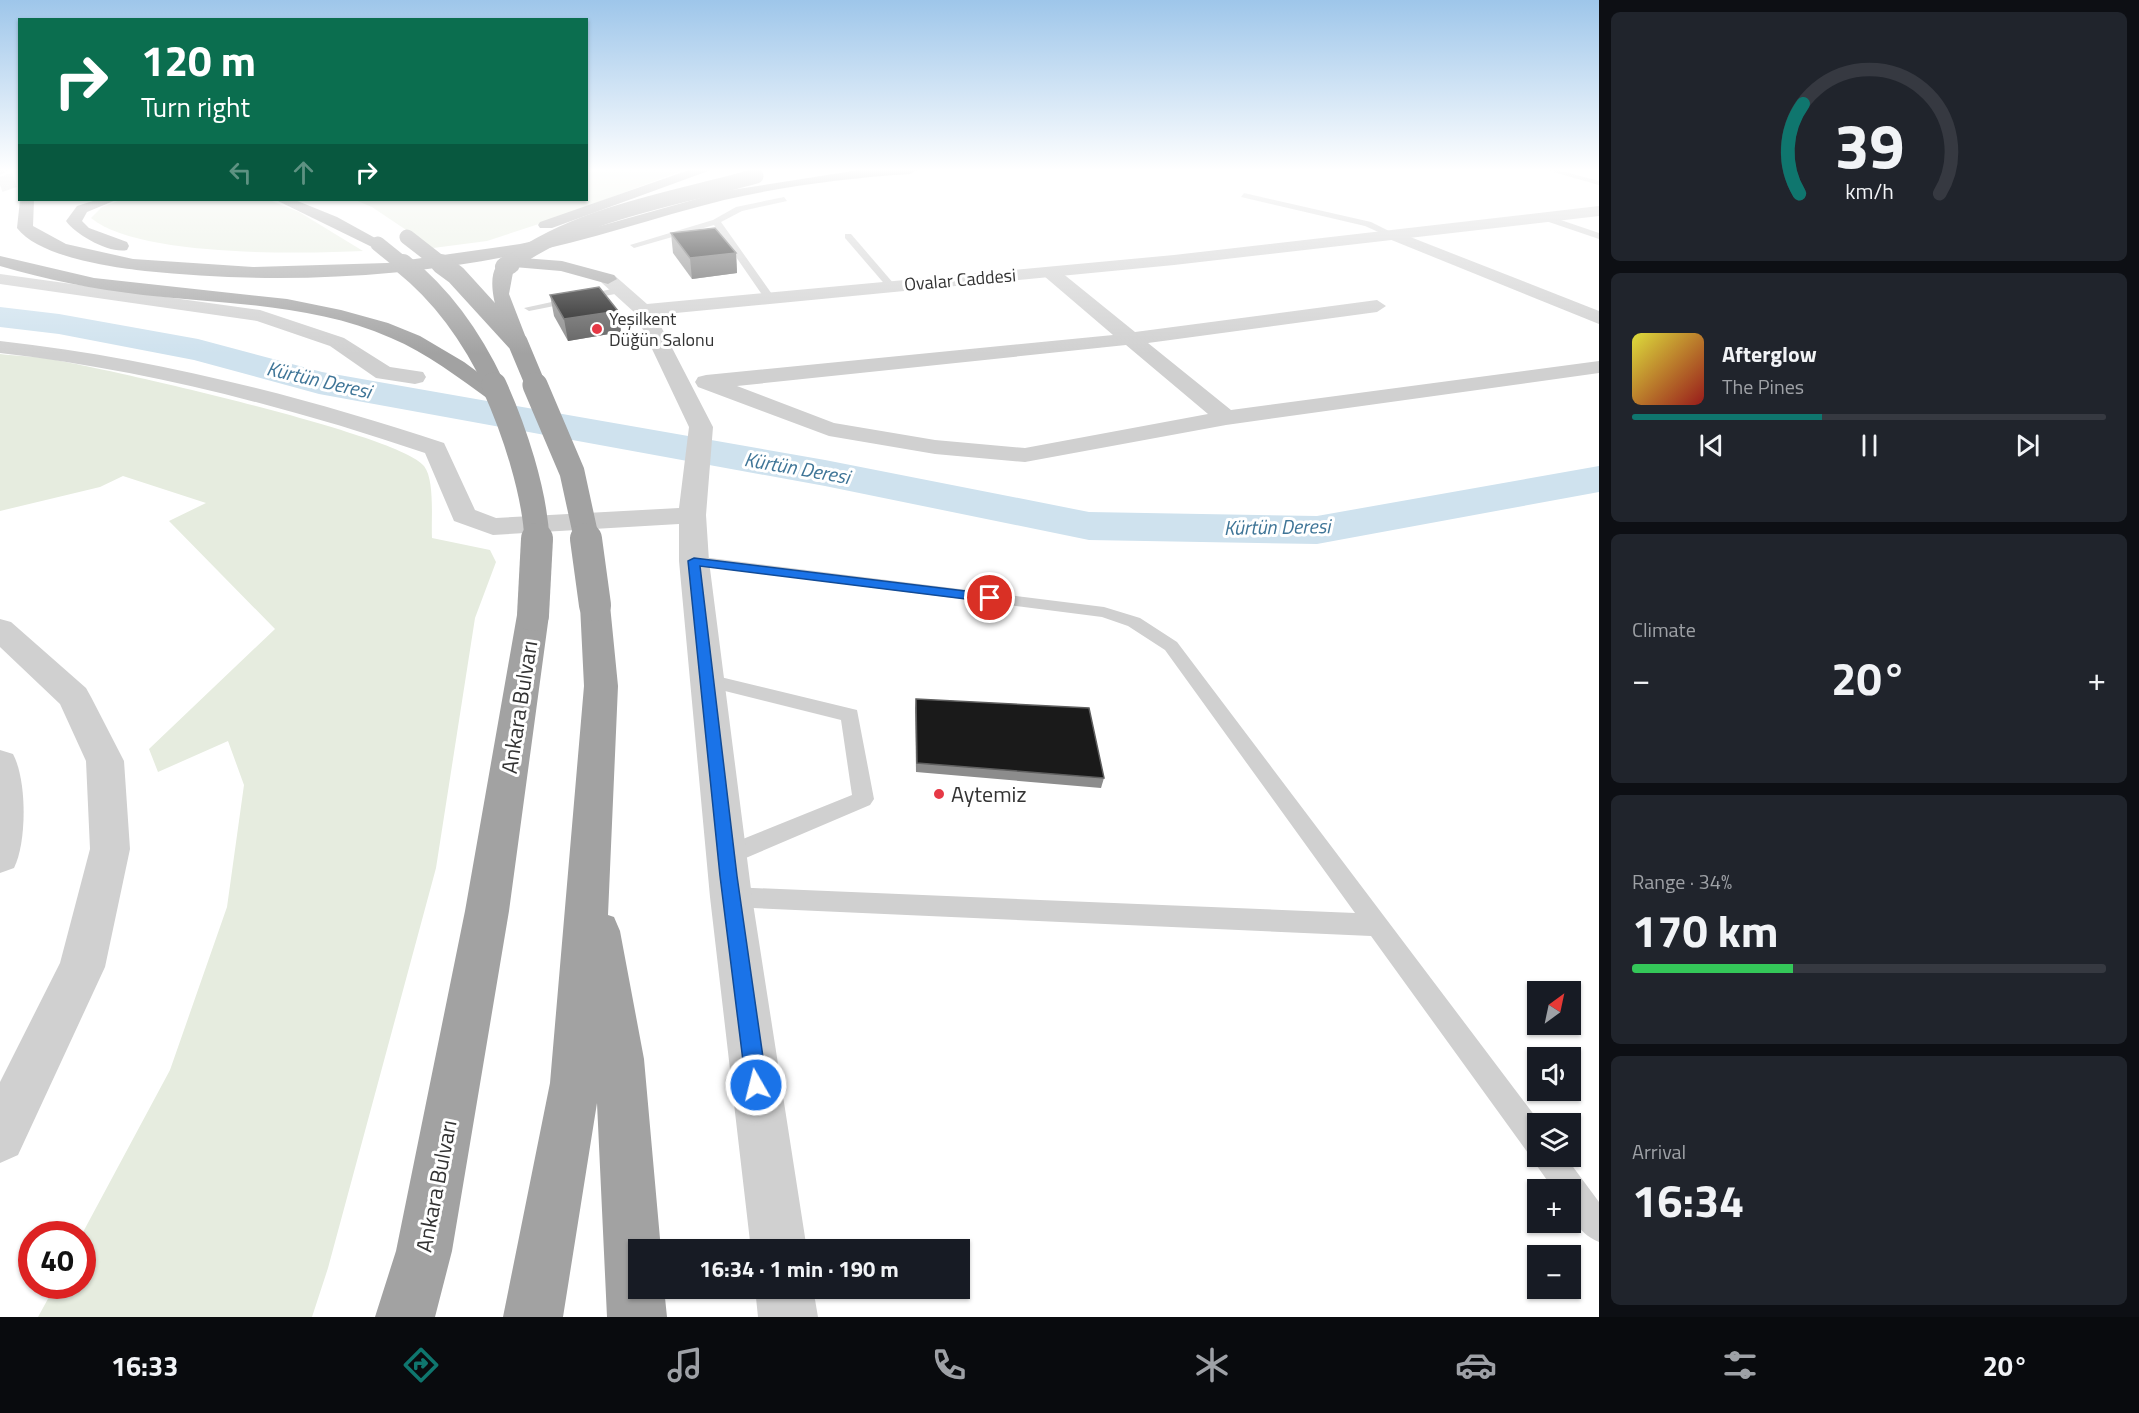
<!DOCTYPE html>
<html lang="en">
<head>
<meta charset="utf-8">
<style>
	:root { --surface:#171b24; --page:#20242c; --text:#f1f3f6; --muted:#9ea1a6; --line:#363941; --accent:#0f766e }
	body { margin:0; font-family:"Titillium Web",sans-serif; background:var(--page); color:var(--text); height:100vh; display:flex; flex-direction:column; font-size:22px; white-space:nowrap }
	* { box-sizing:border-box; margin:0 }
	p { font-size:20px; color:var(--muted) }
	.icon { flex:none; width:33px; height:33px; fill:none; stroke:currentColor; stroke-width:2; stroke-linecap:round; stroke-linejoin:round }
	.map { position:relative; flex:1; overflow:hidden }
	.sheet { display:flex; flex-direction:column; gap:12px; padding:12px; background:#0d0f14; width:540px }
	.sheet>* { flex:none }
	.top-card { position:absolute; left:18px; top:18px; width:570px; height:183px; border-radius:0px; box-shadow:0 2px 4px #0004; background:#0b6e4f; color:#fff; overflow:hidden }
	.needle { width:39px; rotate:33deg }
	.controls { position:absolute; left:1527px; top:981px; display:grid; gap:12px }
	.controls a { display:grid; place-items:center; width:54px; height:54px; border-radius:0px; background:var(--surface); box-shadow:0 2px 4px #0004; font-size:30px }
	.speed { position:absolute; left:18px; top:1221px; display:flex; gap:12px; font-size:30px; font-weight:700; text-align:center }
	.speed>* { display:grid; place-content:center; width:78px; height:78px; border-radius:50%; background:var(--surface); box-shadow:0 2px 4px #0004; line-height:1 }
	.speed .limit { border:9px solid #d22; background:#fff; color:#111 }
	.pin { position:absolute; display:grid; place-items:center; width:51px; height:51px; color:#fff; margin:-26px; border:3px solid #fff; border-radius:50%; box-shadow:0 2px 6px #0007 }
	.me { position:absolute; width:66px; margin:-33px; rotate:352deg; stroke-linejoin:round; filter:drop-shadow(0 0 4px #0008) }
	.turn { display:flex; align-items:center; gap:21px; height:126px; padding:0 24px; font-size:27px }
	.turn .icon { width:78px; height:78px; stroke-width:2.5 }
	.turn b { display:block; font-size:42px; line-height:51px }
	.lanes { display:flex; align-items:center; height:57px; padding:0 24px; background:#0003; justify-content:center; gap:30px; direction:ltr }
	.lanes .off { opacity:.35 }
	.big { font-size:45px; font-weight:700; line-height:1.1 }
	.sheet .tile { flex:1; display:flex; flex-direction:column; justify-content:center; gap:9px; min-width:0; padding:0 21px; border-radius:9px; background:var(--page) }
	.sheet .dial { align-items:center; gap:0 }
	.dial svg { height:156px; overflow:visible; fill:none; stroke:var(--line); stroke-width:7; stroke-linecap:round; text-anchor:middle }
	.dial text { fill:var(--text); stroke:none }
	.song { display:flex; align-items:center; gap:18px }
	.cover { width:72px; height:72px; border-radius:9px; background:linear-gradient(135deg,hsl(60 70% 55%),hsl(0 70% 35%)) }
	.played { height:6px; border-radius:3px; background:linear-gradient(90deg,var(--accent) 40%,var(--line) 40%) }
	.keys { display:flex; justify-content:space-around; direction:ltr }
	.heat { display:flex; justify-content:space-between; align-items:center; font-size:33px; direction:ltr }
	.charge { height:9px; border-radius:4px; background:linear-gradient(90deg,#34c759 34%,var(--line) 0) }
	.trip { position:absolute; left:628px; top:1239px; width:342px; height:60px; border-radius:0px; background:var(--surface); box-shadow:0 2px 4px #0004; font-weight:700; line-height:60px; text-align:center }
	.dock { display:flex; height:96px; justify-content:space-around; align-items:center; background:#090b0e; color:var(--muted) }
	.dock .icon { width:42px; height:42px }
	.dock .current { color:var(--accent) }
	.dock b { font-size:27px; color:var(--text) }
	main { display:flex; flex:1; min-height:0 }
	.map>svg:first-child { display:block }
	.green { fill:#e6ecdf }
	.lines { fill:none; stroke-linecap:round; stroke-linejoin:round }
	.river { fill:#cfe2ee; fill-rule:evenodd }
	.trunk-tunnel { stroke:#d6d6d6; stroke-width:15; stroke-dasharray:15 8; stroke-linecap:butt }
	.service { fill:#d0d0d0; fill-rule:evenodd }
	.minor { fill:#d0d0d0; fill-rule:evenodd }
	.tertiary { fill:#d0d0d0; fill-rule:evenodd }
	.trunk { fill:#a2a2a2; fill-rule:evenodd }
	.trunk-bridge-far3 { stroke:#a2a2a2; stroke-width:15 }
	.trunk-bridge-far2 { stroke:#a2a2a2; stroke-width:20 }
	.trunk-bridge-far1 { stroke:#a2a2a2; stroke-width:25 }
	.trunk-bridge { stroke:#a2a2a2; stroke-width:32 }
	.wall { fill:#8c8c8c }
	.shaded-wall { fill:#5f5f5f }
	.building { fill:#1a1a1a; stroke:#5f5f5f; stroke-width:1.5 }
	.route { fill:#1a73e8; stroke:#114b97; stroke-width:1.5 }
	.poi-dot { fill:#e63946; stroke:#fff; stroke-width:2 }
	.labels { text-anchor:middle; stroke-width:6; stroke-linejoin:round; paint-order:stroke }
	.far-street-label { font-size:18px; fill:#333; stroke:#fff }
	.far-poi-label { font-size:18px; fill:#333; stroke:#fff; text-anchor:start }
	.far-water-label { font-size:20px; font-style:italic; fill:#3f7597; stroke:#fff }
	.street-label { font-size:22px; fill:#333; stroke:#fff }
	.poi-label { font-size:22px; fill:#333; stroke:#fff; text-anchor:start }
</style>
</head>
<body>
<main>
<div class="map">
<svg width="1599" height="1317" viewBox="0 0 1599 1317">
	<rect width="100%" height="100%" fill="#fff"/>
	<g class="green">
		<path d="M587 170H684L551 220 487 241 433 248 372 207 355 200H586Z"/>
		<path d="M121 200H269L299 212 363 251C301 254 138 257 91 218L102 207Z"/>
		<path d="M0 354C16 356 34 356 50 359 103 368 400 434 424 466 435 480 431 520 432 538L490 550 496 562 475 618 436 868 328 1268 312 1317H38L55 1286H82V1234L170 1070 227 907 244 785 228 741 158 772 149 749 275 629 169 521 206 503 123 476 100 487 0 511Z"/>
	</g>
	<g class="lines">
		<path class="river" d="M0 307 59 314 198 339 322 372 825 460 1089 512 1317 516 1599 466V492L1317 544 1089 540 825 486 319 394 194 360 59 334 0 327Z"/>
		<path class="trunk-tunnel" d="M0 185 20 178"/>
		<g class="service">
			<path d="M1546 170H1558L1599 181V185Z"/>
			<path d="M1244 193 1371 222 1399 236 1392 238 1365 226 1241 197Z"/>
			<path d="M784 197 787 201 742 211 721 222 774 297 773 299H765L714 225 634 248 630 245 713 220 736 207Z"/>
			<path d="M1546 215 1599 233V239L1543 220Z"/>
			<path d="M845 234H851L894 284V288H888L845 238Z"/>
			<path d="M621 287 625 288V292L529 311 524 308Z"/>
			<path d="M694 556 1104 607 1140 618 1177 642 1541 1124H1538V1156H1565L1599 1202V1242C1575 1232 1570 1213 1570 1190H1554L1537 1166 1533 1155 1528 1153 1371 936 731 907 723 904 719 897 723 890 731 887 1355 913 1165 650 1128 626 1102 617 688 564 686 561Z"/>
			<path d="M708 674 857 710 874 799 870 805 734 863 726 865 718 863 715 856 718 849 852 795 841 720 701 685 699 680 701 675Z"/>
		</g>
		<g class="minor">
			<path d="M0 170H10L0 175Z"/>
			<path d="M1395 231 1599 311V324L1389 239 1387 236Z"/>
			<path d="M1050 267 1056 268 1135 332 1377 300 1386 306 1377 312 1148 343 1231 410 1599 361V373L1226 425 1025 462 935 454 829 436 698 387 695 382 698 377 706 375 1113 335 1044 276 1041 272ZM1126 345 1208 414 1025 448 935 440 834 423 737 386Z"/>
			<path d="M0 274 260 310 344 338 390 367 423 372 426 377 423 382 415 384 376 378 330 346 257 321 0 284Z"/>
		</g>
		<g class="tertiary">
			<path d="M1599 206V216L1174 265 655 315 713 427 706 515 709 561 752 897 807 1250H751L710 897 679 561V524L493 535 454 521 425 453C285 406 146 370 0 353V341C152 358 298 395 444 443L475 510 496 518 679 508 689 427 635 313 602 283 599 279 602 275H614L647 304 1174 255Z"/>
			<path d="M0 619 11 622 86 688 91 697 124 761 130 849 105 967 18 1155 0 1163V1082L60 963 90 849 86 761 60 704 0 647Z"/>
			<path d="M0 750 13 754C27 780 27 842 14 868L0 873Z"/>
			<path d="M755 1288H813L818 1317H758Z"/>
		</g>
		<g class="trunk">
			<path d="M689 170H711L552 228H540L538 225 540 222Z"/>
			<path d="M859 170H917L910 174C847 178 785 186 724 200 655 217 589 241 520 254 397 279 270 284 145 271 111 267 39 257 17 228L20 200H34L33 226 66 244 133 259 253 267 387 263 520 244 593 228 725 191Z"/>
			<path d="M96 200H116L87 212 82 221 89 228 127 242 129 246 127 250C110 254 76 235 66 221L77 206Z"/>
			<path d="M276 200H295L337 217 386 244 378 249 372 247Z"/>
			<path d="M0 256 94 278 287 299 341 310 388 323 420 336 464 362 510 396 507 401H491C459 378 427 353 391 338 314 304 225 304 143 295 94 289 47 280 0 266Z"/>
			<path d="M510 257 562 261 614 275 617 279 608 284 561 271 514 267 509 294 528 343 525 347H511L508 343C500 321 476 265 510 257Z"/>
			<path d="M595 595 606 598 610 605 618 686 608 915 614 917 620 931 644 1059 661 1250H639V1288H664L667 1317H607L597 1103 563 1317H503L550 1083 584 686 580 605 584 598Z"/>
			<path d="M533 605 544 608 549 615 509 911 452 1251 435 1317H375L396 1251 465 911 517 615 522 608Z"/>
		</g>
		<g class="trunk-bridge-far3">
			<path d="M407 237 443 265"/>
			<path d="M378 244 404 265"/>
			<path d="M508 265C580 212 672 200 756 176"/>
		</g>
		<g class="trunk-bridge-far2">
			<path d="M403 264C443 296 473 339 495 386"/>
			<path d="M441 264 456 275 518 343 536 386"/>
			<path d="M505 267 510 264"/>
		</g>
		<g class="trunk-bridge-far1">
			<path d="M494 385C514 429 535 492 537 541"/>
			<path d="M535 385 572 472 587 541"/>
		</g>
		<g class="trunk-bridge">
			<path d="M586 539 595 605"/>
			<path d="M533 615 537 539"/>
		</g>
	</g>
	<g class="wall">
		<path d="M671 233 736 253 737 273 692 279 673 253Z"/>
		<path d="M550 295 618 311 621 332 568 341 554 316Z"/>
		<path d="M916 699 1104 778 1101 788 916 772 915 708Z"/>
	</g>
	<g class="shaded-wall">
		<path d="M736 253 737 273 692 279 690 258Z"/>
		<path d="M618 311 621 332 568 341 564 319Z"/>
	</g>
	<g class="building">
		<path d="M715 228 736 253 690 258 671 233Z"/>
		<path d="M599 287 618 311 564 319 550 295Z"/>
		<path d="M916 699 1089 708 1104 778 917 763Z"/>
	</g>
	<linearGradient id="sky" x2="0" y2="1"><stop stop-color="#9ec6ea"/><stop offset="0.48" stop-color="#fff"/><stop offset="1" stop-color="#fff" stop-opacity="0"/></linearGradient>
	<rect width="1599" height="354" fill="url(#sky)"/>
	<path class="route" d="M694 558 990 594 996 598 990 602 700 566 737 876 767 1085 764 1092 756 1095 749 1092 746 1085 720 876 688 561Z"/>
	<g class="poi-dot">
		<circle cx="597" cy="329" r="6"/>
		<circle cx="939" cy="794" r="6"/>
	</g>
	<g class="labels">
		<g class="far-street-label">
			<text transform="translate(960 280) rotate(-5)" y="6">Ovalar Caddesi</text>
		</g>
		<g class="far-poi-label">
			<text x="609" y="325">Yeşilkent<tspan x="609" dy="21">Düğün Salonu</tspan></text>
		</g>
		<g class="far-water-label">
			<text transform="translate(319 380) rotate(13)" y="7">Kürtün Deresi</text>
			<text transform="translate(797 468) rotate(10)" y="7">Kürtün Deresi</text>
			<text transform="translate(1277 527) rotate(-1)" y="7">Kürtün Deresi</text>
		</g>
		<g class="street-label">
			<text transform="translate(519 707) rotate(-81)" y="8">Ankara Bulvarı</text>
			<text transform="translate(436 1186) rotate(-79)" y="8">Ankara Bulvarı</text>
		</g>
		<g class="poi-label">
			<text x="951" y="802">Aytemiz</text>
		</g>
	</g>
</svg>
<div class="controls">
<a><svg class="needle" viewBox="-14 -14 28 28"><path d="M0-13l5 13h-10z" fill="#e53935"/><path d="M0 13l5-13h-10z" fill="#9ea1a6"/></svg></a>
<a><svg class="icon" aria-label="sound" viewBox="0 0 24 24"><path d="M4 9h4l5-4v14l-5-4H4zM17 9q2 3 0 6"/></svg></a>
<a><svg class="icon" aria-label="layers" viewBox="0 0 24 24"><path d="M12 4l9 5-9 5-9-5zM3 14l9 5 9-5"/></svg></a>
<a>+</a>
<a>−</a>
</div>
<div class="speed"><div class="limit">40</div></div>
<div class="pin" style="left:990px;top:598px;background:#d93025"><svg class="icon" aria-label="arrive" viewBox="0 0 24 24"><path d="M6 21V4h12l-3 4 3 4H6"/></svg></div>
<svg class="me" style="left:756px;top:1085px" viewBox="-20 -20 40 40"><circle r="17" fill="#1a73e8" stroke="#fff" stroke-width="3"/><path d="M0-11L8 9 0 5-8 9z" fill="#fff"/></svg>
<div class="trip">16:34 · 1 min · 190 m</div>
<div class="top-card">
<div class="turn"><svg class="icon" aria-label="right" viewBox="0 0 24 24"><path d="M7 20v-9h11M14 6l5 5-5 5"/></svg><div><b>120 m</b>Turn right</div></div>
<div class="lanes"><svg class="icon off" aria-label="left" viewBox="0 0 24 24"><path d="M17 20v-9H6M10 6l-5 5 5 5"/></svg><svg class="icon off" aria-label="ahead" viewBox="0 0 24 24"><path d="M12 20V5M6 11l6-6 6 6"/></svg><svg class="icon" aria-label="right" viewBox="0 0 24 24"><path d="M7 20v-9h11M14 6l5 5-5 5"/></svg></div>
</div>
</div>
<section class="sheet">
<div class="tile dial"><svg viewBox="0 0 100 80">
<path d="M14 69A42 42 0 1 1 86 69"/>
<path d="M14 69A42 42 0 0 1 16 23" stroke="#0f766e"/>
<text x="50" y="56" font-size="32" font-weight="700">39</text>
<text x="50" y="72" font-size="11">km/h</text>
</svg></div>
<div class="tile">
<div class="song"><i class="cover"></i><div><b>Afterglow</b><p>The Pines</p></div></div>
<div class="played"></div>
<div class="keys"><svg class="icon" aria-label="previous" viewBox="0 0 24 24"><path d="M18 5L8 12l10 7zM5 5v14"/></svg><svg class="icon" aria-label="pause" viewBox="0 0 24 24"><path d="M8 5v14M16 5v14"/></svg><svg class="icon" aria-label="next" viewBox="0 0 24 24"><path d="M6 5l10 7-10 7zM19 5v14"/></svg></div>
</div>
<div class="tile"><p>Climate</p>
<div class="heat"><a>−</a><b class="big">20°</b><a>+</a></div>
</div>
<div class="tile"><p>Range · 34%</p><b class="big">170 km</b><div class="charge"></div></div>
<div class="tile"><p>Arrival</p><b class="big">16:34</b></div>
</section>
</main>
<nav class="dock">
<b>16:33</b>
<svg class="icon current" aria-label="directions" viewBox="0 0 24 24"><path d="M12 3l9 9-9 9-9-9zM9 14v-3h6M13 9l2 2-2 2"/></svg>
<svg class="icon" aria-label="music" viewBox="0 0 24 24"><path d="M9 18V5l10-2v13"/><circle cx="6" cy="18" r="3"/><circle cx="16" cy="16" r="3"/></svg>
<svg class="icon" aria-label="phone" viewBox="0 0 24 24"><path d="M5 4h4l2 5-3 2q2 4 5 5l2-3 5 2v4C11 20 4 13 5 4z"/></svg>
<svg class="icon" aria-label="climate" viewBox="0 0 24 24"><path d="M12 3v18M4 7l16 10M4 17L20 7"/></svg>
<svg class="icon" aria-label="car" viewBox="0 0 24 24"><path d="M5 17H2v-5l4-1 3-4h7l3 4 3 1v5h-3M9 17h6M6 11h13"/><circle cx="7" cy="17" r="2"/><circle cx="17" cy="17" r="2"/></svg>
<svg class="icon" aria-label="filters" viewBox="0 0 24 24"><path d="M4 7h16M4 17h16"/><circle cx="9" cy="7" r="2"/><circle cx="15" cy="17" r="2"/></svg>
<b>20°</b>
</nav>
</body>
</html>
